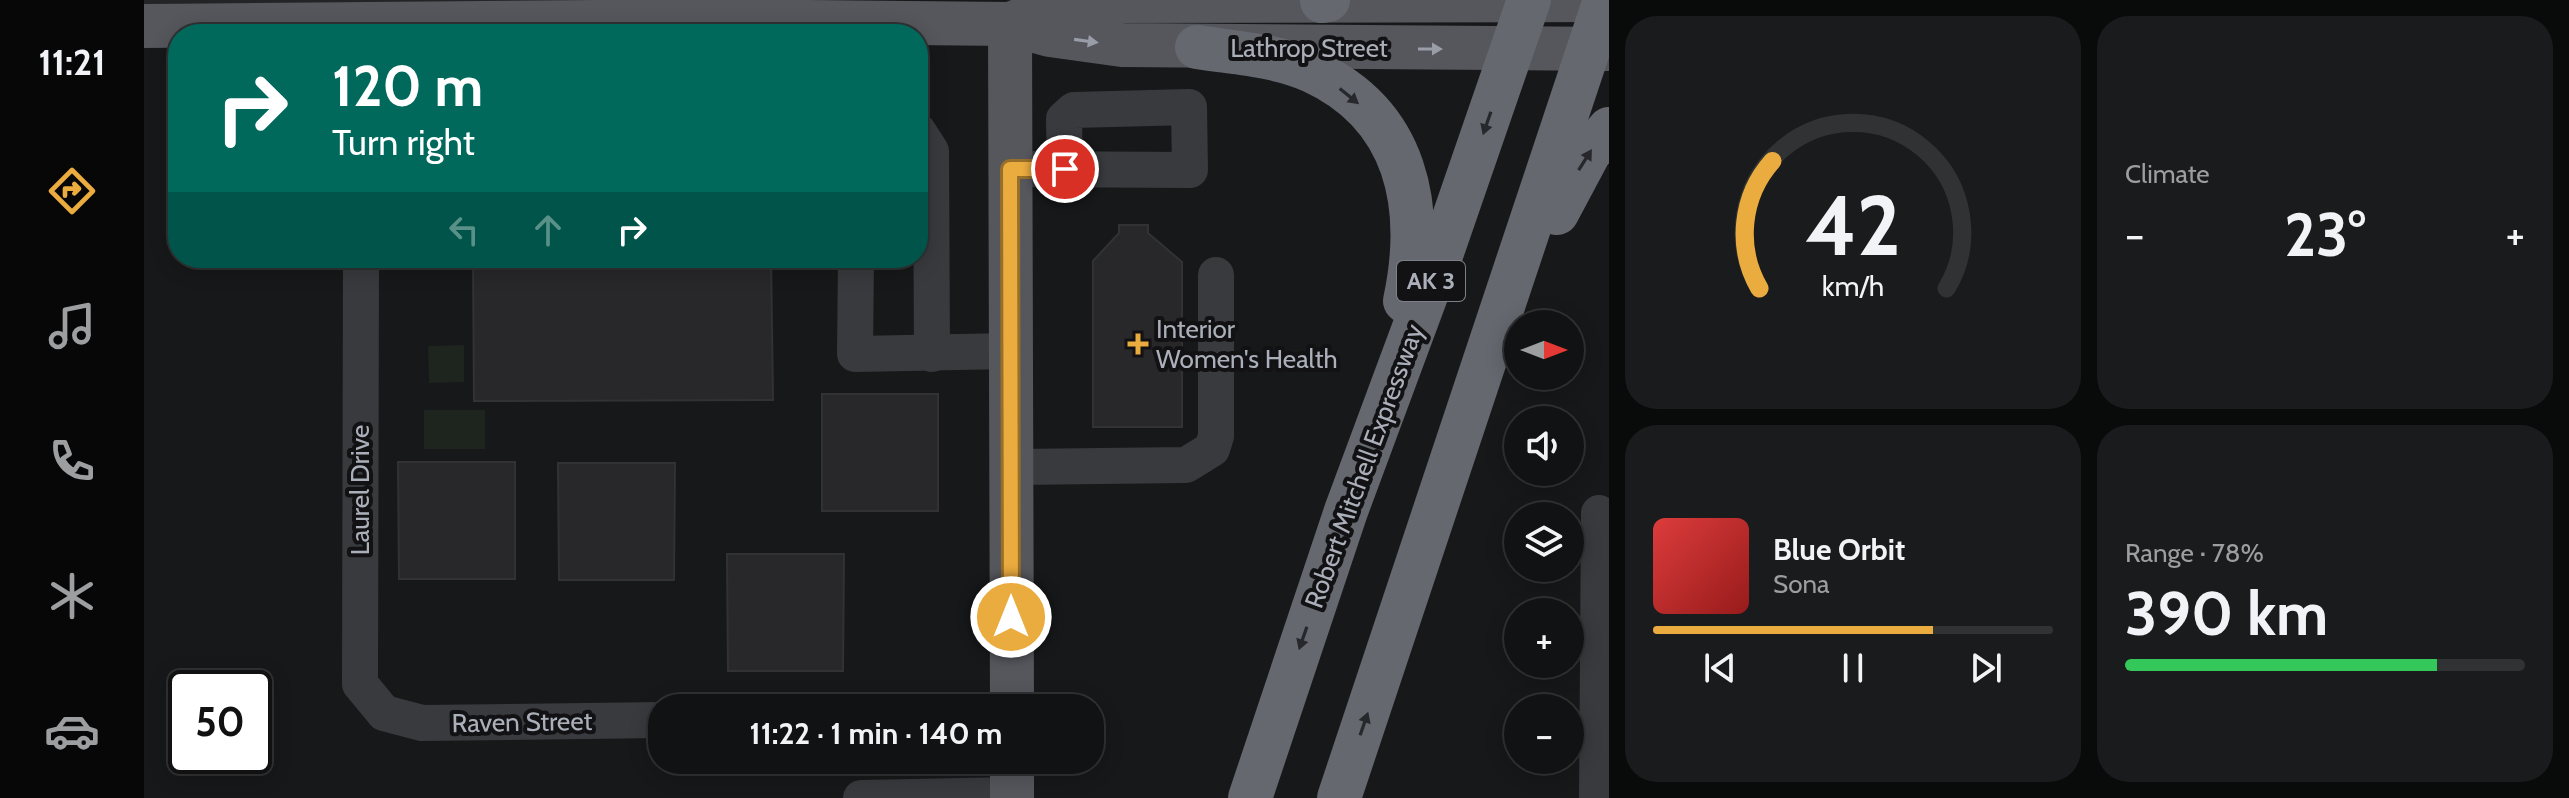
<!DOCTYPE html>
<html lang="en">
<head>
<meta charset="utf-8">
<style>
	:root { --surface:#111213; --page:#1a1b1c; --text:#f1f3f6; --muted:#9c9ea0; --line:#303233; --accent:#eaab3f }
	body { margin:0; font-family:Cabin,sans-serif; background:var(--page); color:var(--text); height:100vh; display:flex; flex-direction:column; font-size:30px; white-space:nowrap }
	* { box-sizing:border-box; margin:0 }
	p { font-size:26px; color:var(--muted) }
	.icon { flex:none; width:44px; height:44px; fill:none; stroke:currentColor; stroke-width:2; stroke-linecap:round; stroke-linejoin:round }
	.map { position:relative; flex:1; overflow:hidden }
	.panel { display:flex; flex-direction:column; gap:16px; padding:16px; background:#090a0a; width:960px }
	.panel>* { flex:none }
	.hud { position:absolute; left:24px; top:24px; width:760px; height:244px; border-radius:32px; box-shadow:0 4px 20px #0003,0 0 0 2px var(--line); background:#00695c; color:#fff; overflow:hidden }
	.needle { width:52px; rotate:90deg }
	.fabs { position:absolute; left:1360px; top:310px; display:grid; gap:16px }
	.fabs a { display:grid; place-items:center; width:80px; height:80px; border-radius:50%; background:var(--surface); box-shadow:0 4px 20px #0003,0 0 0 2px var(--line); font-size:40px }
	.speed { position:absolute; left:24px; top:670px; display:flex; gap:16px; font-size:40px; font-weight:700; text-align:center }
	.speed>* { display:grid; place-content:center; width:104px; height:104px; border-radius:50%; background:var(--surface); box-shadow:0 4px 20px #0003,0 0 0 2px var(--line); line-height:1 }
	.speed .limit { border:4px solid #111; border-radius:12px; background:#fff; color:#111 }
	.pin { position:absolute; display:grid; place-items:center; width:68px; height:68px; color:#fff; margin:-34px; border:4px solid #fff; border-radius:50%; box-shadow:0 2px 8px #0007 }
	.me { position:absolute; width:88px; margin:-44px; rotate:0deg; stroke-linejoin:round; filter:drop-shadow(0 0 6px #0008) }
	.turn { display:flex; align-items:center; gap:28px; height:168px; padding:0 32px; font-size:36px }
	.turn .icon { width:104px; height:104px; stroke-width:2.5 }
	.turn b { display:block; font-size:56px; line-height:68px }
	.lanes { display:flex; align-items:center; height:76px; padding:0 32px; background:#0003; justify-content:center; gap:40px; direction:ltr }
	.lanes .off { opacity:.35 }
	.big { font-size:60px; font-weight:700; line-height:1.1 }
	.panel .widget { flex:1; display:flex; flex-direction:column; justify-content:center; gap:12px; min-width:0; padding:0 28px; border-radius:32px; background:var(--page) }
	.panel .dial { align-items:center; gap:0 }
	.dial svg { height:208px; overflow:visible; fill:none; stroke:var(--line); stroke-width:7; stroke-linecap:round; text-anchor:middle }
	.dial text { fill:var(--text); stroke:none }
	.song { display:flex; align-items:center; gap:24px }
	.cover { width:96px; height:96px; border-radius:12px; background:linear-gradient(135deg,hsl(0 70% 55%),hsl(0 70% 35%)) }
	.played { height:8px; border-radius:4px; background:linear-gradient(90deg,var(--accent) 70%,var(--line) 70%) }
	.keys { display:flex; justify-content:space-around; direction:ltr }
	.heat { display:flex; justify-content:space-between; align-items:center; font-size:44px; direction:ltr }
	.charge { height:12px; border-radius:6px; background:linear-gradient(90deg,#34c759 78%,var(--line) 0) }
	.panel .tiles { flex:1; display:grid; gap:16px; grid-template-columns:repeat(2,1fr) }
	.trip { position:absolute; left:504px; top:694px; width:456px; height:80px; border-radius:32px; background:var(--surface); box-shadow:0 4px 20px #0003,0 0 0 2px var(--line); font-weight:700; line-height:80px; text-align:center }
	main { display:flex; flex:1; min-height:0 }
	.tab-bar { display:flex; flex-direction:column; width:144px; justify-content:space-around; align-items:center; background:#070708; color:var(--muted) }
	.tab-bar .icon { width:56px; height:56px }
	.tab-bar .on { color:var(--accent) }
	.tab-bar b { font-size:36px; color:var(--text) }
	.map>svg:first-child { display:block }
	.built { fill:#232426 }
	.green { fill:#1e241e }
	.building { fill:#28282a; stroke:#323235; stroke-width:2 }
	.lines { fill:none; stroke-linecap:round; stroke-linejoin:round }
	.minor { stroke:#393a3e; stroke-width:36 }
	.major { stroke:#55575d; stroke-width:44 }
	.highway { stroke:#65686f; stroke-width:44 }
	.oneway { fill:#999da7 }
	.oneway2 { fill:#27282b }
	.route-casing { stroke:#986f29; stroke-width:20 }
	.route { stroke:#eaab3f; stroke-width:14 }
	.poi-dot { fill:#eaab3f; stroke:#121214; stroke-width:3 }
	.labels { text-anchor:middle; stroke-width:8; stroke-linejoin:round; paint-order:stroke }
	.shield { fill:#121214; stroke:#7c8088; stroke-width:2 }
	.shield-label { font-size:24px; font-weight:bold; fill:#aaafb9 }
	.street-label { font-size:26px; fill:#aaafb9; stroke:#121214 }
	.poi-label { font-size:26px; fill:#aaafb9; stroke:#121214; text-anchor:start }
</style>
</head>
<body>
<main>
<nav class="tab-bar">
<b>11:21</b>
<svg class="icon on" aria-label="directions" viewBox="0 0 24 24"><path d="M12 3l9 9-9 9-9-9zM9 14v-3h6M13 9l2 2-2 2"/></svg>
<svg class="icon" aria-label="music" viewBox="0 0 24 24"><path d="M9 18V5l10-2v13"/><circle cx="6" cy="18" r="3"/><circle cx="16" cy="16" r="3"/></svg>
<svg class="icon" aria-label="phone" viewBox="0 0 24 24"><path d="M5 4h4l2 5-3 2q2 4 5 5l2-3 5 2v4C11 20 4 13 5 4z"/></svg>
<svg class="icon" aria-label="climate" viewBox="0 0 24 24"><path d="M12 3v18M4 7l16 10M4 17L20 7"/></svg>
<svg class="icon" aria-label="car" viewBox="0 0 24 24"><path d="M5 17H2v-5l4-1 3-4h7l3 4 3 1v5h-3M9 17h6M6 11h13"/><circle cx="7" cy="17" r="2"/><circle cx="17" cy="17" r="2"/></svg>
</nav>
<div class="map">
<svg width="1465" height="798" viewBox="0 0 1465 798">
	<rect width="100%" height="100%" fill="#171819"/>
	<path class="built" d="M0 0H541L0 4Z"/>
	<g class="green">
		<path d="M320 345V382L285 383 284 346Z"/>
		<rect x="280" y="410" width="61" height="39"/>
	</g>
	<g class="building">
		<path d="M975 225H1004V233L1038 262V427H949V261L975 233Z"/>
		<path d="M329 258H344L349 263 414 264V258H627L629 400 330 401Z"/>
		<rect x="678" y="394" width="116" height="117"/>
		<path d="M254 462H371V579H255Z"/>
		<path d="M414 463H531L530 580H415Z"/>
		<path d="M583 554H700L699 671H584Z"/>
	</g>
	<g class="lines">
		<g class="minor">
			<path d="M774 131 787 151 788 354"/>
			<path d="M866 169 1046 170 1045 107 930 110 920 119 921 169"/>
			<path d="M217 258 216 684 240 713 278 723 518 720"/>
			<path d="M712 258 711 354 866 351"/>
			<path d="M866 467 1042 465 1068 449 1072 436V275"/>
			<path d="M717 798 868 795"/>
			<path d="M1453 798 1455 513"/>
		</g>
		<g class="major">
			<path d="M866 24 868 708"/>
			<path d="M866 24 921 3 961 1 1465 0"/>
			<path d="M0 26 565 21 866 24 906 35 978 45 1465 49"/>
			<path d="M868 760V798"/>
		</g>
		<g class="highway">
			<path d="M1178 1 1184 0"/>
			<path d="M1053 47C1091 53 1133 55 1168 71 1264 115 1281 207 1261 301"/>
			<path d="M1413 213 1445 153 1465 129"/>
			<path d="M1106 798 1202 511 1297 255 1385 0"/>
			<path d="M1195 798 1461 0"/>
		</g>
	</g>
	<defs><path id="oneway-solid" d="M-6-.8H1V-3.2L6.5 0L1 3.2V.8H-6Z" transform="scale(2)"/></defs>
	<g class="oneway">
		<use href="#oneway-solid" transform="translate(942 41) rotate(8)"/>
		<use href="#oneway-solid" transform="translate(1286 49)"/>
	</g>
	<g class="oneway2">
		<use href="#oneway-solid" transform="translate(1205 96) rotate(39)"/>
		<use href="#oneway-solid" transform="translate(1343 123) rotate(109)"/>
		<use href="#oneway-solid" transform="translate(1441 160) rotate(-58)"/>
		<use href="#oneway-solid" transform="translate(1159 638) rotate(109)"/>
		<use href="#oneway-solid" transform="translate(1220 724) rotate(-71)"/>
	</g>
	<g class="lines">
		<g class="route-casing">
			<path id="route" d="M867 617 866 169H921"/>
		</g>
		<use href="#route" class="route"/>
	</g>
	<path class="poi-dot" d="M990 332h8v8h8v8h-8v8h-8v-8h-8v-8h8z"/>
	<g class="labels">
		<rect class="shield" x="1253" y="261" width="68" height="40" rx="6"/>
		<g class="shield-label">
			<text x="1287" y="289">AK 3</text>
		</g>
		<g class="street-label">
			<text x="1165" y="57">Lathrop Street</text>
			<text transform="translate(1220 466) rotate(-70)" y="9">Robert Mitchell Expressway</text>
			<text transform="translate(216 490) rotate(-90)" y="9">Laurel Drive</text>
			<text transform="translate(378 722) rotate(-1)" y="9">Raven Street</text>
		</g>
		<g class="poi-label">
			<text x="1012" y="338">Interior<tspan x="1012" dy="30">Women's Health</tspan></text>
		</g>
	</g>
</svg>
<div class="fabs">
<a><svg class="needle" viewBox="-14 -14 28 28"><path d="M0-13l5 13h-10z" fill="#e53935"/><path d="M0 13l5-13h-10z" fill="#9c9ea0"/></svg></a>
<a><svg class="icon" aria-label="sound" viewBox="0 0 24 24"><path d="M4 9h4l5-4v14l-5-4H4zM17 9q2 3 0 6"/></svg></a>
<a><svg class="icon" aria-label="layers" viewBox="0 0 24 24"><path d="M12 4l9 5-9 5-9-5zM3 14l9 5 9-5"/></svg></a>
<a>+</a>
<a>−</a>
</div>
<div class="speed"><div class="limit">50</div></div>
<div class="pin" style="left:921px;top:169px;background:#d93025"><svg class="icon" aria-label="arrive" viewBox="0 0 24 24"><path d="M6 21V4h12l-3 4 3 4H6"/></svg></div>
<svg class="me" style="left:867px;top:617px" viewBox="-20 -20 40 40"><circle r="17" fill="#eaab3f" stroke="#fff" stroke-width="3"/><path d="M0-11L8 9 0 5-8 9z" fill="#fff"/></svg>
<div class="trip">11:22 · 1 min · 140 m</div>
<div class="hud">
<div class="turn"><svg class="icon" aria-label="right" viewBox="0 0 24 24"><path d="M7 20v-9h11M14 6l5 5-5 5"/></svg><div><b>120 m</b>Turn right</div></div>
<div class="lanes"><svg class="icon off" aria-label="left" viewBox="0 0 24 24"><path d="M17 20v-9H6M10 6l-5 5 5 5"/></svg><svg class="icon off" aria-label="ahead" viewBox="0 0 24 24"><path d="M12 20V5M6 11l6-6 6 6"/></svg><svg class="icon" aria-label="right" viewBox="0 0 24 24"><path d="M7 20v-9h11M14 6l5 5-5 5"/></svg></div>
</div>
</div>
<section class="panel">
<div class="tiles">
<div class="widget dial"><svg viewBox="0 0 100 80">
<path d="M14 69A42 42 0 1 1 86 69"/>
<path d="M14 69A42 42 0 0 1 19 20" stroke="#eaab3f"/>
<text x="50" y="56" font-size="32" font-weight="700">42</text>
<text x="50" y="72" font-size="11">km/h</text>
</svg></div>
<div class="widget"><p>Climate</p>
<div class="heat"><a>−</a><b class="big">23°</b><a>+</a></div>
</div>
<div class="widget">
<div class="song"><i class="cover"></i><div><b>Blue Orbit</b><p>Sona</p></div></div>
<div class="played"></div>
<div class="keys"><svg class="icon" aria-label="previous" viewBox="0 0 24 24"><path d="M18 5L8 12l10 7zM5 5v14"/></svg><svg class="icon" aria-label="pause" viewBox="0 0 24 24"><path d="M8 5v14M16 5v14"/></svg><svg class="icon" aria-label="next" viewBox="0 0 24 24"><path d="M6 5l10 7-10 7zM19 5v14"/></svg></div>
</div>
<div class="widget"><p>Range · 78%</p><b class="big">390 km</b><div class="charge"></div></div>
</div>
</section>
</main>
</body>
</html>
